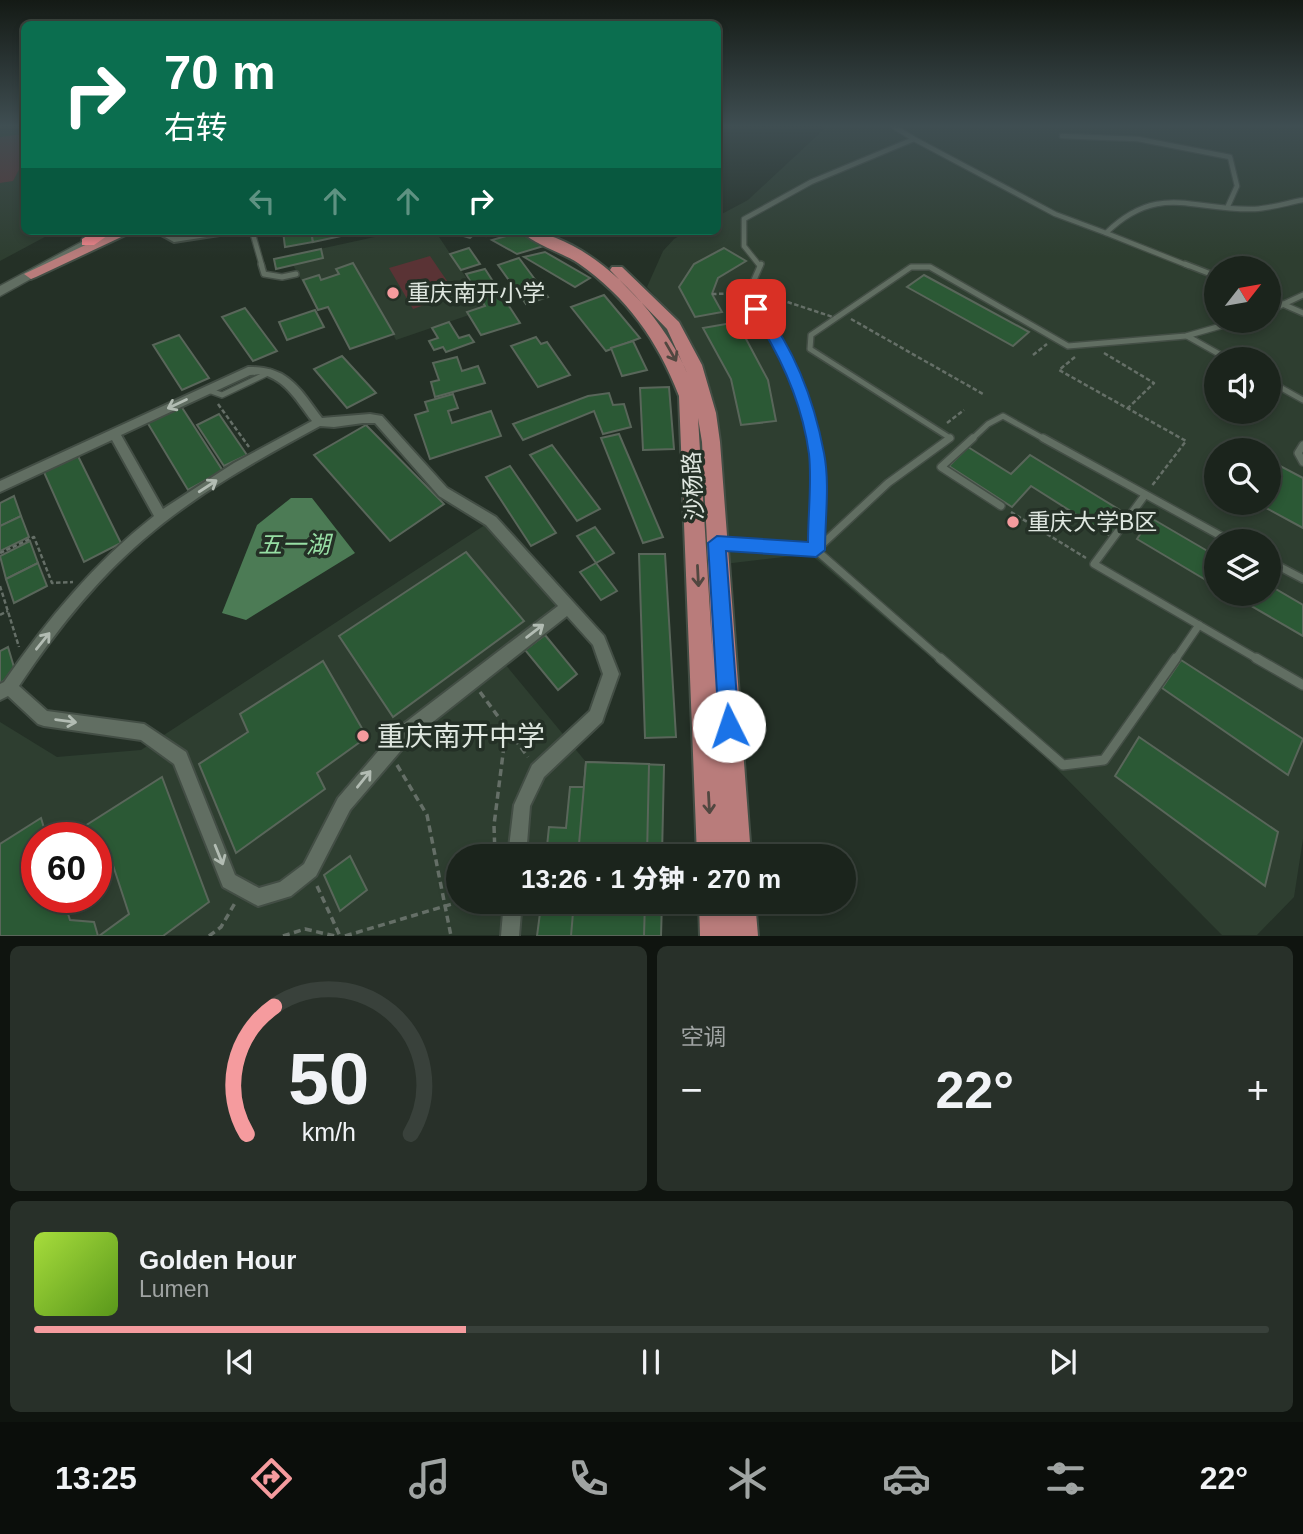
<!DOCTYPE html>
<html lang="zh">
<head>
<meta charset="utf-8">
<style>
	:root { --surface:#1b241c; --page:#283029; --text:#f1f3f6; --muted:#a0a4a3; --line:#39413b; --accent:#f59b9e }
	body { margin:0; font-family:Helvetica,"Noto Sans SC",sans-serif; background:var(--page); color:var(--text); height:100vh; display:flex; flex-direction:column; font-size:26px; white-space:nowrap }
	* { box-sizing:border-box; margin:0 }
	p { font-size:23px; color:var(--muted) }
	.icon { flex:none; width:38px; height:38px; fill:none; stroke:currentColor; stroke-width:2; stroke-linecap:round; stroke-linejoin:round }
	.map { position:relative; height:936px; overflow:hidden }
	.panel { display:flex; flex-direction:column; gap:10px; padding:10px; background:#0f140f; flex:1 }
	.panel>* { flex:none }
	.hud { position:absolute; left:21px; top:21px; width:700px; height:214px; border-radius:10px; box-shadow:0 4px 10px #0003,0 0 0 2px var(--line); background:#0b6e4f; color:#fff; overflow:hidden }
	.needle { width:46px; rotate:59deg }
	.buttons { position:absolute; left:1204px; top:256px; display:grid; gap:14px }
	.buttons a { display:grid; place-items:center; width:77px; height:77px; border-radius:50%; background:var(--surface); box-shadow:0 4px 10px #0003,0 0 0 2px var(--line); font-size:35px }
	.speed { position:absolute; left:21px; top:822px; display:flex; gap:14px; font-size:35px; font-weight:700; text-align:center }
	.speed>* { display:grid; place-content:center; width:91px; height:91px; border-radius:50%; background:var(--surface); box-shadow:0 4px 10px #0003,0 0 0 2px var(--line); line-height:1 }
	.speed .limit { border:10px solid #d22; background:#fff; color:#111 }
	.pin { position:absolute; display:grid; place-items:center; width:60px; height:60px; color:#fff; margin:-30px; border-radius:14px; box-shadow:0 4px 10px #0006 }
	.me { position:absolute; width:77px; margin:-38px; rotate:356deg; stroke-linejoin:round; filter:drop-shadow(0 0 5px #0008) }
	.turn { display:flex; align-items:center; gap:24px; height:147px; padding:0 28px; font-size:32px }
	.turn .icon { width:91px; height:91px; stroke-width:2.5 }
	.turn b { display:block; font-size:49px; line-height:60px }
	.lanes { display:flex; align-items:center; height:66px; padding:0 28px; background:#0003; justify-content:center; gap:35px; direction:ltr }
	.lanes .off { opacity:.35 }
	.big { font-size:52px; font-weight:800; line-height:1.1 }
	.panel .card { flex:1; display:flex; flex-direction:column; justify-content:center; gap:10px; min-width:0; padding:0 24px; border-radius:10px; background:var(--page) }
	.panel .dial { align-items:center; gap:0 }
	.dial svg { height:182px; overflow:visible; fill:none; stroke:var(--line); stroke-width:7; stroke-linecap:round; text-anchor:middle }
	.dial text { fill:var(--text); stroke:none }
	.song { display:flex; align-items:center; gap:21px }
	.cover { width:84px; height:84px; border-radius:10px; background:linear-gradient(135deg,hsl(80 70% 55%),hsl(90 70% 35%)) }
	.played { height:7px; border-radius:4px; background:linear-gradient(90deg,var(--accent) 35%,var(--line) 35%) }
	.keys { display:flex; justify-content:space-around; direction:ltr }
	.heat { display:flex; justify-content:space-between; align-items:center; font-size:38px; direction:ltr }
	.panel .tiles { flex:1; display:grid; gap:10px; grid-template-columns:1fr 1fr }
	.card:last-child { grid-column:span 2 }
	.trip { position:absolute; left:446px; top:844px; width:410px; height:70px; border-radius:35px; background:var(--surface); box-shadow:0 4px 10px #0003,0 0 0 2px var(--line); font-weight:800; line-height:70px; text-align:center }
	.menu { display:flex; height:112px; justify-content:space-around; align-items:center; background:#0b0e0b; color:var(--muted) }
	.menu .icon { width:49px; height:49px }
	.menu .active { color:var(--accent) }
	.menu b { font-size:32px; color:var(--text) }
	.map>svg:first-child { display:block }
	.built { fill:#2e3e30; fill-rule:evenodd }
	.green { fill:#5a3335 }
	.water { fill:#4c7b55 }
	.building { fill:#2b5935; stroke:#59665a; stroke-width:2 }
	.lines { fill:none; stroke-linecap:round; stroke-linejoin:round }
	.lane-far3-casing { stroke:#434e45; stroke-width:7 }
	.lane-far2-casing { stroke:#434e45; stroke-width:8 }
	.lane-far1-casing { stroke:#434e45; stroke-width:10 }
	.lane-casing { stroke:#434e45; stroke-width:12 }
	.street-casing { stroke:#434e45; stroke-width:4 }
	.secondary-casing { stroke:#434e45; stroke-width:3 }
	.primary-casing { stroke:#434e45; stroke-width:4 }
	.highway-casing { stroke:#434e45; stroke-width:3 }
	.path-far1 { stroke:#656f67; stroke-width:2.5; stroke-dasharray:4.5 2.5; stroke-linecap:butt }
	.path { stroke:#656f67; stroke-width:3.5; stroke-dasharray:7 4.5; stroke-linecap:butt }
	.lane-far3 { stroke:#616e62; stroke-width:4.5 }
	.lane-far2 { stroke:#616e62; stroke-width:5 }
	.lane-far1 { stroke:#616e62; stroke-width:7 }
	.lane { stroke:#616e62; stroke-width:9 }
	.street { fill:#616e62; fill-rule:evenodd }
	.secondary { fill:#616e62; fill-rule:evenodd }
	.primary { fill:#b97c7b; fill-rule:evenodd }
	.highway { fill:#f3868c; fill-rule:evenodd }
	.path-bridge { stroke:#656f67; stroke-width:2.5; stroke-dasharray:4.5 2.5; stroke-linecap:butt }
	.oneway { stroke:#514740 }
	.oneway2 { stroke:#b2bcb3 }
	.route { fill:#1a73e8; stroke:#114b97; stroke-width:2 }
	.poi-dot { fill:#f59b9e; stroke:#243026; stroke-width:2.5 }
	.labels { text-anchor:middle; stroke-width:7; stroke-linejoin:round; paint-order:stroke }
	.poi-label { font-size:23px; fill:#dee6df; stroke:#243026; text-anchor:start }
	.street-label { font-size:23px; fill:#dee6df; stroke:#243026 }
	.water-label { font-size:24px; font-style:italic; fill:#97dea4; stroke:#243026 }
	.near-poi-label { font-size:28px; fill:#dee6df; stroke:#243026; text-anchor:start }
</style>
</head>
<body>
<div class="map">
<svg width="1303" height="936" viewBox="0 0 1303 936">
	<rect width="100%" height="100%" fill="#243026"/>
	<g class="built">
		<path d="M823 126H1303V839L1294 897 1257 935H1222L1033 745 810 554 724 564 711 396 698 356 677 320 647 287 663 251 674 239 687 231H718V216L748 200 822 131ZM1216 268H1269V320H1216ZM1216 359H1269V411H1216ZM1216 450H1269V502H1216ZM1216 541H1269V593H1216Z"/>
		<path d="M0 130 24 131V231H56L0 261Z"/>
		<path d="M402 231H435L485 306 468 312 469 315 396 340 393 334 350 349 328 307 318 310 293 265 276 269 274 259Z"/>
		<path d="M491 521 568 607 500 658 586 762 664 765 662 856H458V901H662L661 935H0V722L57 757 141 750ZM37 838H96V898H37Z"/>
	</g>
	<g class="green">
		<path d="M24 134V160L13 181 0 183V137Z"/>
		<path d="M430 256 456 294 413 309 389 268Z"/>
	</g>
	<path class="water" d="M291 498H312L355 553 246 620 222 613 257 525Z"/>
	<g class="building">
		<path d="M283 231H311L313 242 285 247Z"/>
		<path d="M311 231H360V232L313 242Z"/>
		<path d="M446 231H493L486 236 477 232 470 238Z"/>
		<path d="M520 232 544 246 517 254 492 240Z"/>
		<path d="M469 248 480 264 461 270 450 254Z"/>
		<path d="M724 248 746 261 718 278 712 294 722 312 695 317 679 287 694 264Z"/>
		<path d="M321 249 323 258 276 269 274 259Z"/>
		<path d="M545 252 590 278 575 287 524 257Z"/>
		<path d="M519 258 548 297 526 304 498 265Z"/>
		<path d="M353 263 394 334 350 349 328 307 318 310 303 280 319 275 321 280 339 274 336 269Z"/>
		<path d="M485 269 520 323 481 335 467 312 485 306 466 274Z"/>
		<path d="M924 275 1029 332 1013 346 907 287Z"/>
		<path d="M604 295 640 338 606 351 571 307Z"/>
		<path d="M245 308 277 351 253 361 222 317Z"/>
		<path d="M315 310 324 327 287 340 279 322Z"/>
		<path d="M449 322 459 338 469 335 474 342 446 352 443 347 434 350 429 341 438 338 432 328Z"/>
		<path d="M737 322 768 380 776 421 741 425 731 379 703 328Z"/>
		<path d="M179 335 209 378 182 390 153 345Z"/>
		<path d="M536 337 541 344 547 342 570 375 538 387 511 346Z"/>
		<path d="M633 341 647 370 622 376 611 348Z"/>
		<path d="M342 356 376 393 347 408 314 369Z"/>
		<path d="M457 357 462 371 478 366 485 383 435 397 431 382 439 380 433 363Z"/>
		<path d="M669 387 674 449 643 450 640 388Z"/>
		<path d="M609 393 613 405 624 404 631 427 603 434 594 411 523 440 513 424 588 396Z"/>
		<path d="M453 394 458 408 448 411 452 423 491 411 501 436 430 459 415 415 428 411 425 402Z"/>
		<path d="M181 406 223 471 188 490 147 422Z"/>
		<path d="M219 414 247 455 224 466 197 425Z"/>
		<path d="M366 425 444 504 390 541 314 455Z"/>
		<path d="M619 434 663 537 643 543 601 438Z"/>
		<path d="M552 445 600 509 577 521 530 455Z"/>
		<path d="M968 447 1011 474 1030 455 1128 515 1110 536 1031 486 1012 507 949 466Z"/>
		<path d="M77 454 121 543 84 562 43 470Z"/>
		<path d="M1269 460 1303 478V528L1255 502H1269Z"/>
		<path d="M510 466 556 533 531 546 486 477Z"/>
		<path d="M14 496 21 516 0 526V503Z"/>
		<path d="M21 516 29 537 0 551V526Z"/>
		<path d="M1151 518 1216 556V586L1137 539Z"/>
		<path d="M595 527 614 553 596 563 577 536Z"/>
		<path d="M30 541 38 563 6 579 0 556Z"/>
		<path d="M466 552 524 621 393 717 339 636Z"/>
		<path d="M639 554H665L676 737 645 738Z"/>
		<path d="M38 563 47 586 14 603 6 579Z"/>
		<path d="M596 563 617 591 601 600 580 572Z"/>
		<path d="M1269 585 1303 605V636L1229 593H1269Z"/>
		<path d="M545 635 577 674 558 690 525 650Z"/>
		<path d="M8 647 16 674 0 683V651Z"/>
		<path d="M1181 660 1303 739 1288 775 1162 688Z"/>
		<path d="M323 661 367 737 317 773 325 789 236 853 199 764 248 732 240 714Z"/>
		<path d="M1139 737 1278 832 1265 886 1115 776Z"/>
		<path d="M586 762 664 765 662 856H546L549 827 566 828 570 787H584Z"/>
		<path d="M586 762 649 764 647 856H578Z"/>
		<path d="M162 777 209 902 163 936H99L129 914 106 844 96 851V838H66Z"/>
		<path d="M41 818 47 838H37V898H63L70 920 94 922 98 936H0V844Z"/>
		<path d="M350 856 367 890 340 911 324 875Z"/>
		<path d="M574 901H662L661 936H537L540 913 573 914Z"/>
		<path d="M574 901H645L644 936H571Z"/>
	</g>
	<g class="lines">
		<g class="lane-far3-casing">
			<g id="lane-far3">
				<path d="M893 126 914 139"/>
				<path d="M1062 136 1138 139 1230 157 1237 186 1228 206"/>
				<path d="M252 231 262 266"/>
				<path d="M760 266 744 246V219L811 182 914 139 1055 214 1106 233"/>
				<path d="M1189 266 1106 233C1159 182 1192 211 1255 209 1271 208 1287 203 1303 200"/>
			</g>
		</g>
		<g class="lane-far2-casing">
			<g id="lane-far2">
				<path d="M261 264 264 274 282 277 296 274"/>
				<path d="M761 264 747 296C785 346 797 380 813 440"/>
				<path d="M1185 264 1216 276"/>
				<path d="M1269 298 1303 313"/>
				<path d="M1269 311 1303 295"/>
				<path d="M1187 336 1228 359"/>
				<path d="M1269 381 1303 400"/>
				<path d="M208 390 222 395 270 372"/>
				<path d="M947 440 950 438 810 349 811 335 911 267H930L1068 346 1186 336 1242 320"/>
				<path d="M971 440 988 424 1003 416 1046 440"/>
			</g>
		</g>
		<g class="lane-far1-casing">
			<g id="lane-far1">
				<path d="M813 438 817 454 816 550 942 660"/>
				<path d="M973 438 941 467 1001 506"/>
				<path d="M1043 438 1230 541"/>
				<path d="M1303 445 1298 453 1303 462"/>
				<path d="M1145 495 1094 564 1259 660"/>
				<path d="M721 543 816 550 888 483 950 438"/>
				<path d="M1269 561 1303 579"/>
				<path d="M1175 660 1199 625"/>
			</g>
		</g>
		<g class="lane-casing">
			<g id="lane">
				<path d="M940 658 1063 765 1104 760 1176 658"/>
				<path d="M1256 658 1303 685"/>
			</g>
		</g>
		<g class="street-casing">
			<g id="street">
				<path d="M154 231H165L175 236 209 231H230L226 234 174 242Z"/>
				<path d="M248 367C289 366 300 389 322 418L370 414 382 416 447 488 496 517 604 636 619 674 604 716 602 722 544 777 530 806 526 856H508L514 805 532 765 590 711 603 674 593 645 567 616 410 740 350 810 316 876 291 896 258 906 223 887 174 764 141 740 44 726 38 724 8 696 0 700V684L4 682C47 620 94 563 154 516L112 440 0 492V481ZM261 374C286 380 297 402 312 421L234 463 163 509 121 435 250 375ZM363 423H375L439 496 486 525 558 606 398 728 338 798 304 864 280 882 259 888 235 875 186 752 144 724 47 711 19 686C55 632 95 581 144 539 197 493 259 459 320 426L334 427Z"/>
				<path d="M504 901H522L519 936H501Z"/>
			</g>
		</g>
		<g class="secondary-casing">
			<path id="secondary" d="M102 231H117L0 296V286Z"/>
		</g>
		<g class="primary-casing">
			<g id="primary">
				<path d="M115 231H134L36 277 31 279 24 274Z"/>
				<path d="M521 231C588 231 665 317 688 375L667 329 610 270 612 267H622L679 322 702 365 716 413 720 442 751 856H697L679 396C658 341 627 297 578 263 561 252 535 245 521 231ZM698 418 702 442 713 661Z"/>
				<path d="M699 901H755L758 936H700Z"/>
			</g>
		</g>
		<g class="highway-casing">
			<path id="highway" d="M95 231H114L94 245H82V239Z"/>
		</g>
		<g class="path-far1">
			<path d="M851 319 983 394"/>
			<path d="M1104 353 1154 383 1128 408"/>
			<path d="M1033 355 1047 344"/>
			<path d="M1075 357 1059 370 1186 441 1151 487"/>
			<path d="M218 404 249 447"/>
			<path d="M947 423 964 410"/>
			<path d="M1011 512 1086 558"/>
			<path d="M0 553 34 537 52 583 73 582"/>
			<path d="M0 586 19 647"/>
			<path d="M0 615 8 611"/>
		</g>
		<g class="path">
			<path d="M480 692 528 757"/>
			<path d="M397 765 427 815 451 936"/>
			<path d="M495 856 494 825 506 730"/>
			<path d="M317 886 340 936"/>
			<path d="M209 936 221 927 235 903"/>
			<path d="M283 936 305 929 335 936"/>
			<path d="M345 936 462 901"/>
		</g>
		<use href="#lane-far3" class="lane-far3"/>
		<use href="#lane-far2" class="lane-far2"/>
		<use href="#lane-far1" class="lane-far1"/>
		<use href="#lane" class="lane"/>
		<use href="#street" class="street"/>
		<use href="#secondary" class="secondary"/>
		<use href="#primary" class="primary"/>
		<use href="#highway" class="highway"/>
		<path class="path-bridge" d="M712 294 760 293 836 318"/>
	</g>
	<defs><path id="oneway-shaft" d="M-6 0H5M1.5-3L5.5 0L1.5 3" fill="none" stroke-width="1.6" stroke-linecap="round" stroke-linejoin="round" transform="scale(1.75)"/></defs>
	<g class="oneway">
		<use href="#oneway-shaft" transform="translate(671 352) rotate(60)"/>
		<use href="#oneway-shaft" transform="translate(698 576) rotate(87)"/>
		<use href="#oneway-shaft" transform="translate(709 803) rotate(87)"/>
	</g>
	<g class="oneway2">
		<use href="#oneway-shaft" transform="translate(177 404) rotate(155)"/>
		<use href="#oneway-shaft" transform="translate(208 486) rotate(-33)"/>
		<use href="#oneway-shaft" transform="translate(535 631) rotate(-37)"/>
		<use href="#oneway-shaft" transform="translate(43 641) rotate(-51)"/>
		<use href="#oneway-shaft" transform="translate(66 721) rotate(8)"/>
		<use href="#oneway-shaft" transform="translate(364 779) rotate(-51)"/>
		<use href="#oneway-shaft" transform="translate(219 855) rotate(68)"/>
	</g>
	<linearGradient id="sky" x2="0" y2="1"><stop stop-color="#141a15"/><stop offset="0.49" stop-color="#3f4e52"/><stop offset="1" stop-color="#3f4e52" stop-opacity="0"/></linearGradient>
	<rect width="1303" height="257" fill="url(#sky)"/>
	<path class="route" d="M756 305 761 306C794 348 814 400 824 453 830 483 825 519 825 550L816 557 726 551 739 726 736 733 729 736 722 733 719 726 708 543 717 536 808 542C808 514 812 482 809 454 802 402 779 352 750 309Z"/>
	<g class="poi-dot">
		<circle cx="393" cy="293" r="7"/>
		<circle cx="1013" cy="522" r="7"/>
		<circle cx="363" cy="736" r="7"/>
	</g>
	<g class="labels">
		<g class="poi-label">
			<text x="407" y="301">重庆南开小学</text>
			<text x="1027" y="530">重庆大学B区</text>
		</g>
		<g class="street-label">
			<text transform="translate(693 486) rotate(-93)" y="8">沙杨路</text>
		</g>
		<g class="water-label">
			<text x="294" y="553">五一湖</text>
		</g>
		<g class="near-poi-label">
			<text x="377" y="746">重庆南开中学</text>
		</g>
	</g>
</svg>
<div class="buttons">
<a><svg class="needle" viewBox="-14 -14 28 28"><path d="M0-13l5 13h-10z" fill="#e53935"/><path d="M0 13l5-13h-10z" fill="#a0a4a3"/></svg></a>
<a><svg class="icon" aria-label="sound" viewBox="0 0 24 24"><path d="M4 9h4l5-4v14l-5-4H4zM17 9q2 3 0 6"/></svg></a>
<a><svg class="icon" aria-label="search" viewBox="0 0 24 24"><circle cx="10" cy="10" r="6"/><path d="M15 15l6 6"/></svg></a>
<a><svg class="icon" aria-label="layers" viewBox="0 0 24 24"><path d="M12 4l9 5-9 5-9-5zM3 14l9 5 9-5"/></svg></a>
</div>
<div class="speed"><div class="limit">60</div></div>
<div class="pin" style="left:756px;top:309px;background:#d93025"><svg class="icon" aria-label="arrive" viewBox="0 0 24 24"><path d="M6 21V4h12l-3 4 3 4H6"/></svg></div>
<svg class="me" style="left:729px;top:726px" viewBox="-20 -20 40 40"><circle r="19" fill="#fff"/><path d="M0-13L10 11 0 6-10 11z" fill="#1a73e8"/></svg>
<div class="trip">13:26 · 1 分钟 · 270 m</div>
<div class="hud">
<div class="turn"><svg class="icon" aria-label="right" viewBox="0 0 24 24"><path d="M7 20v-9h11M14 6l5 5-5 5"/></svg><div><b>70 m</b>右转</div></div>
<div class="lanes"><svg class="icon off" aria-label="left" viewBox="0 0 24 24"><path d="M17 20v-9H6M10 6l-5 5 5 5"/></svg><svg class="icon off" aria-label="ahead" viewBox="0 0 24 24"><path d="M12 20V5M6 11l6-6 6 6"/></svg><svg class="icon off" aria-label="ahead" viewBox="0 0 24 24"><path d="M12 20V5M6 11l6-6 6 6"/></svg><svg class="icon" aria-label="right" viewBox="0 0 24 24"><path d="M7 20v-9h11M14 6l5 5-5 5"/></svg></div>
</div>
</div>
<section class="panel">
<div class="tiles">
<div class="card dial"><svg viewBox="0 0 100 80">
<path d="M14 69A42 42 0 1 1 86 69"/>
<path d="M14 69A42 42 0 0 1 26 13" stroke="#f59b9e"/>
<text x="50" y="56" font-size="32" font-weight="700">50</text>
<text x="50" y="72" font-size="11">km/h</text>
</svg></div>
<div class="card"><p>空调</p>
<div class="heat"><a>−</a><b class="big">22°</b><a>+</a></div>
</div>
<div class="card">
<div class="song"><i class="cover"></i><div><b>Golden Hour</b><p>Lumen</p></div></div>
<div class="played"></div>
<div class="keys"><svg class="icon" aria-label="previous" viewBox="0 0 24 24"><path d="M18 5L8 12l10 7zM5 5v14"/></svg><svg class="icon" aria-label="pause" viewBox="0 0 24 24"><path d="M8 5v14M16 5v14"/></svg><svg class="icon" aria-label="next" viewBox="0 0 24 24"><path d="M6 5l10 7-10 7zM19 5v14"/></svg></div>
</div>
</div>
</section>
<nav class="menu">
<b>13:25</b>
<svg class="icon active" aria-label="directions" viewBox="0 0 24 24"><path d="M12 3l9 9-9 9-9-9zM9 14v-3h6M13 9l2 2-2 2"/></svg>
<svg class="icon" aria-label="music" viewBox="0 0 24 24"><path d="M9 18V5l10-2v13"/><circle cx="6" cy="18" r="3"/><circle cx="16" cy="16" r="3"/></svg>
<svg class="icon" aria-label="phone" viewBox="0 0 24 24"><path d="M5 4h4l2 5-3 2q2 4 5 5l2-3 5 2v4C11 20 4 13 5 4z"/></svg>
<svg class="icon" aria-label="climate" viewBox="0 0 24 24"><path d="M12 3v18M4 7l16 10M4 17L20 7"/></svg>
<svg class="icon" aria-label="car" viewBox="0 0 24 24"><path d="M5 17H2v-5l4-1 3-4h7l3 4 3 1v5h-3M9 17h6M6 11h13"/><circle cx="7" cy="17" r="2"/><circle cx="17" cy="17" r="2"/></svg>
<svg class="icon" aria-label="filters" viewBox="0 0 24 24"><path d="M4 7h16M4 17h16"/><circle cx="9" cy="7" r="2"/><circle cx="15" cy="17" r="2"/></svg>
<b>22°</b>
</nav>
</body>
</html>
